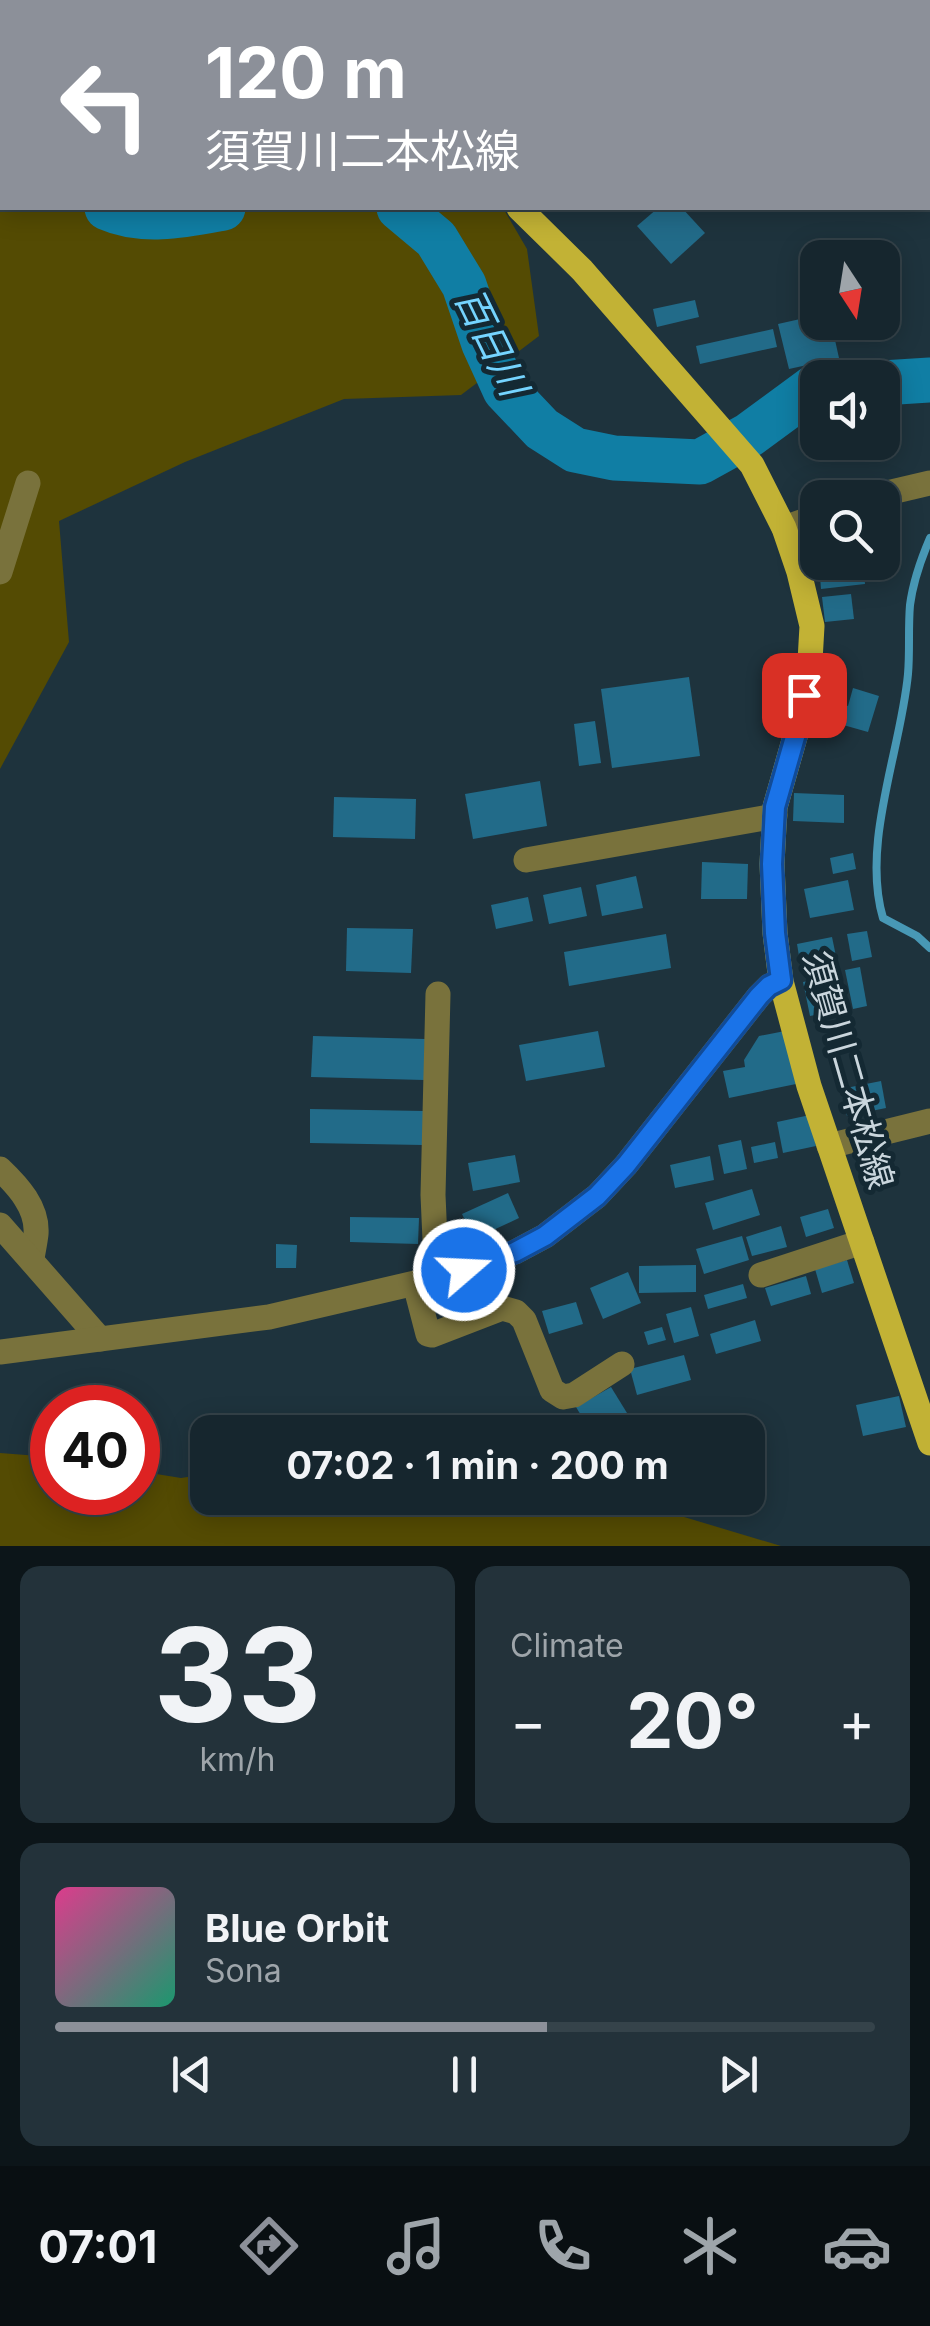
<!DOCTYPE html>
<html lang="en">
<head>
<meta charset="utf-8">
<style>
	:root { --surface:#16262e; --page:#23323a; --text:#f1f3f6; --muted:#9ea5aa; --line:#35434a; --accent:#8c9099 }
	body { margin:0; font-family:Inter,"Noto Sans JP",sans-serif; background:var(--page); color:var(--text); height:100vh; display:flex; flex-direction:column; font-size:38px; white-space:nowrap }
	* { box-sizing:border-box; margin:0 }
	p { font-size:32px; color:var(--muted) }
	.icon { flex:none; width:55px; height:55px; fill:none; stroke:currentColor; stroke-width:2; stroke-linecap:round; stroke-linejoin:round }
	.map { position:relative; height:1546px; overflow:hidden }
	.drawer { display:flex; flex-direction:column; gap:20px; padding:20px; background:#0c1519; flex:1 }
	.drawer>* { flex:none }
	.guide { position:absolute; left:0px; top:0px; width:930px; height:210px; box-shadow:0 5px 25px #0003,0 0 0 2px var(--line); background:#8c9099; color:#fff; overflow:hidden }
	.needle { width:65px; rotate:168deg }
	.buttons { position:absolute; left:800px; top:240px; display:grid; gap:20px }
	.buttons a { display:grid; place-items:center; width:100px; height:100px; border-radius:20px; background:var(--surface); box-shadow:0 5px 25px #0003,0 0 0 2px var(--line); font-size:50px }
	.speed { position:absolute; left:30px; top:1385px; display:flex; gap:20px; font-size:50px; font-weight:700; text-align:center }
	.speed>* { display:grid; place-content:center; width:130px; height:130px; border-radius:50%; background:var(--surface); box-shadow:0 5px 25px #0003,0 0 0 2px var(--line); line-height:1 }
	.speed .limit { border:15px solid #d22; background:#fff; color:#111 }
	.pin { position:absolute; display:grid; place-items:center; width:85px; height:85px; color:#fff; margin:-42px; border-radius:20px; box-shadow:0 5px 15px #0006 }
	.me { position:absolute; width:110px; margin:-55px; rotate:71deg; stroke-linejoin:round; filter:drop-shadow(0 0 8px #0008) }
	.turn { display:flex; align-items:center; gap:35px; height:210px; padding:0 40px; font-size:45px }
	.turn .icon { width:130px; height:130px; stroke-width:2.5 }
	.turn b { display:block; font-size:70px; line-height:85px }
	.big { font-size:75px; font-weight:700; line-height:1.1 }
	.drawer .card { flex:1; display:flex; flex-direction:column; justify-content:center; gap:15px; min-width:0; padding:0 35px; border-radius:20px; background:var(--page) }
	.drawer .dial { align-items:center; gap:0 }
	.dial b { font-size:130px; line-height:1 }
	.song { display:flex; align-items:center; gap:30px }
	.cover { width:120px; height:120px; border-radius:15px; background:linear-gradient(135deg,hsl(330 70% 55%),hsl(160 70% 35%)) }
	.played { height:10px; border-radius:5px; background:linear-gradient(90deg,var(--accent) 60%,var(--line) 60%) }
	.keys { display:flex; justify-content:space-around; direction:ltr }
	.heat { display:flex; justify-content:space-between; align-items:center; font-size:55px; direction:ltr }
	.drawer .tiles { flex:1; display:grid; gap:20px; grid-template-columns:1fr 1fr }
	.card:last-child { grid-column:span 2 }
	.trip { position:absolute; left:190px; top:1415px; width:575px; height:100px; border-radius:20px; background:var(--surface); box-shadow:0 5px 25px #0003,0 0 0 2px var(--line); font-weight:700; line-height:100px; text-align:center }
	.tab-bar { display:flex; height:160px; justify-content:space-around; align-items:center; background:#090f12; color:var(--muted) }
	.tab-bar .icon { width:70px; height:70px }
	.tab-bar .active { color:var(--accent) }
	.tab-bar b { font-size:45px; color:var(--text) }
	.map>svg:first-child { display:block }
	.green { fill:#544b03 }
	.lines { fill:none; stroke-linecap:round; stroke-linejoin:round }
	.stream { stroke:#4898b5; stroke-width:8 }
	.river { stroke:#107ea4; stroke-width:45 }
	.building { fill:#226b89 }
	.minor { stroke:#79723c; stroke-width:25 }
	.major { stroke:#c2b235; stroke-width:25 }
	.route-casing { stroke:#114b97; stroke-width:25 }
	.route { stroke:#1a73e8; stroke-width:18 }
	.labels { text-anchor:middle; stroke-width:10; stroke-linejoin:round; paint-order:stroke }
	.street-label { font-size:35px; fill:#cad6dd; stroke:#142933 }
	.water-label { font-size:38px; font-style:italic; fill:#75d4ff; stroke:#142933 }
</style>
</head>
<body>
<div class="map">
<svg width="930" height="1546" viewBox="0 0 930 1546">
	<rect width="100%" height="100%" fill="#1e333d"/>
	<g class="green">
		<path d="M0 160H2V208H503L527 249 539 336 461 395 344 399 185 462 59 521 69 642 0 769Z"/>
		<path d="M0 1453 52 1457V1492H138V1471L181 1478 207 1474 208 1498H592L644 1505 781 1546H0Z"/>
	</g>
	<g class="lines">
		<path class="stream" d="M930 538C921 559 913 582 910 605 908 628 910 651 908 674 901 750 861 843 883 918L917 936 930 948"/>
		<g class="river">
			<path d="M0 111 2 114"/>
			<path d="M107 208C143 224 185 215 223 208"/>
			<path d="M399 208 436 239 464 285 484 344 505 390 542 429 575 450 614 458 700 462 749 435 813 388 818 387"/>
			<path d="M882 383 930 380"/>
		</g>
	</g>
	<g class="building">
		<path d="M658 208H682L705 233 671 264 637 226Z"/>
		<path d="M695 300 699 317 657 327 653 309Z"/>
		<path d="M818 315V322H831L839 358 789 369 778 324Z"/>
		<path d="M773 329 777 347 700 364 696 346Z"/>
		<path d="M863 562 865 584 821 589 819 563Z"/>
		<path d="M851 594 854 619 825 622 822 597Z"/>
		<path d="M689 677 700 756 612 768 601 689Z"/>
		<path d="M853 688 879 696 868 732 822 719 828 700 848 706Z"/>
		<path d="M595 721 601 763 579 766 574 724Z"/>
		<path d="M540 781 547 826 473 839 465 794Z"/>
		<path d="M794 793 844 795V823L793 821Z"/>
		<path d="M334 797 416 799 415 839 333 837Z"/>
		<path d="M853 853 856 869 833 874 830 858Z"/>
		<path d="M702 862 748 864 747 899H701Z"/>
		<path d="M636 876 643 908 602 916 596 885Z"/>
		<path d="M848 880 854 910 810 918 804 889Z"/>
		<path d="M581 887 587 916 549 924 543 895Z"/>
		<path d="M528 897 533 921 496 929 491 905Z"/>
		<path d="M347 928 413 929 411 973 346 971Z"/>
		<path d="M867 931 872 957 852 961 847 934Z"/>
		<path d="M666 934 671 968 569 986 564 952Z"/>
		<path d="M832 937 837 961 801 968 797 944Z"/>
		<path d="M860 967 867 1006 853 1009 845 970Z"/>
		<path d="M817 979 820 995 843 990 846 1009 810 1016 803 982Z"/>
		<path d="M598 1031 605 1067 526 1081 519 1045Z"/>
		<path d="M785 1031 796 1084 729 1098 723 1071 745 1067 744 1060 759 1036Z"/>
		<path d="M313 1036 425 1039 424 1080 311 1077Z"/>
		<path d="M881 1081 886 1108 847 1116 841 1089Z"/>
		<path d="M310 1109 424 1111 423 1145 310 1143Z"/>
		<path d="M810 1115 816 1146 783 1153 777 1122Z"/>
		<path d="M741 1140 747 1169 724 1174 718 1145Z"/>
		<path d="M775 1142 778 1158 754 1163 751 1147Z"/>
		<path d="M515 1155 520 1182 473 1191 468 1163Z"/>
		<path d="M710 1156 714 1180 675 1188 670 1165Z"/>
		<path d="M752 1189 760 1215 713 1230 705 1203Z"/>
		<path d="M508 1193 519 1218 474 1239 462 1214Z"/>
		<path d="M828 1209 834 1228 806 1237 800 1217Z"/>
		<path d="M350 1217 419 1218 418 1244 350 1242Z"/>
		<path d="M781 1226 787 1247 752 1256 746 1237Z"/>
		<path d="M742 1236 749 1260 704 1274 696 1249Z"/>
		<path d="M276 1244 297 1245 296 1268H276Z"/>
		<path d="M847 1260 854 1283 822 1293 815 1269Z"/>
		<path d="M696 1265V1292L639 1293V1266Z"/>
		<path d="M628 1272 641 1303 603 1319 590 1288Z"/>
		<path d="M806 1276 811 1294 771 1306 765 1288Z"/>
		<path d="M743 1284 747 1298 708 1309 704 1295Z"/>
		<path d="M576 1302 583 1324 549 1334 542 1311Z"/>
		<path d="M691 1307 699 1336 674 1343 666 1314Z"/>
		<path d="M755 1320 761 1341 716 1354 710 1334Z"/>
		<path d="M662 1327 666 1340 648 1345 644 1332Z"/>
		<path d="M684 1355 691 1380 637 1395 630 1369Z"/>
		<path d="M611 1387 627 1413 591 1432 576 1407Z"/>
		<path d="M899 1396 906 1427 863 1436 856 1405Z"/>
		<path d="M559 1418 568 1432H536Z"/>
	</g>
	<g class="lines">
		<g class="minor">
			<path d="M565 2 572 0"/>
			<path d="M866 498 930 483"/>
			<path d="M784 528 818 516"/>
			<path d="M0 572 28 483"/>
			<path d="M526 860 775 816"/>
			<path d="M438 994 433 1195 435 1240 445 1276"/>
			<path d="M829 1146 930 1121"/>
			<path d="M0 1169C18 1186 38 1208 36 1234 35 1243 33 1251 32 1259"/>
			<path d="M0 1225 100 1339"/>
			<path d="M761 1275 862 1242"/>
			<path d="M415 1284 428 1334 432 1335 502 1308 516 1312 524 1320 552 1390 563 1397 574 1395 622 1364"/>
			<path d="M0 1352 269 1317 445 1276 515 1252 545 1236 597 1196 626 1165 759 996 769 986 781 981"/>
		</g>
		<g class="major">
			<path d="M119 0 126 2"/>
			<path d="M519 208 582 270 752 465 784 528 799 572 812 626 810 661 797 730 775 807 772 864 775 933 781 981 809 1086 930 1443"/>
		</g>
	</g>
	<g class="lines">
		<g class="route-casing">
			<path id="route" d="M464 1270 515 1252 545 1236 597 1196 626 1165 759 996 769 986 781 980 775 933 772 864 775 807 797 730 804 695"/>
		</g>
		<use href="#route" class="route"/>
	</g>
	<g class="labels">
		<g class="street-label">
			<text transform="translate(848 1070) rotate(74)" y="12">須賀川二本松線</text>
		</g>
		<g class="water-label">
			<text transform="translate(491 342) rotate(64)" y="13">百日川</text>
		</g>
	</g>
</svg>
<div class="buttons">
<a><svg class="needle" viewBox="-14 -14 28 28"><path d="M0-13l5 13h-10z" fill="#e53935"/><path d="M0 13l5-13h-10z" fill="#9ea5aa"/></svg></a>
<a><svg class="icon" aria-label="sound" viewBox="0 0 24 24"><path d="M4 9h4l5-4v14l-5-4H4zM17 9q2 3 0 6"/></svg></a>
<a><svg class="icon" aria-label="search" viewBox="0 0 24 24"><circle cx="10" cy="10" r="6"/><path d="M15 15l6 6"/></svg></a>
</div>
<div class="speed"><div class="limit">40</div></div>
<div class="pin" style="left:804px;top:695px;background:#d93025"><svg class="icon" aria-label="arrive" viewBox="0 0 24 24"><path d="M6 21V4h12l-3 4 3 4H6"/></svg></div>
<svg class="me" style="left:464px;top:1270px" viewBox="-20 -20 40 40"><circle r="17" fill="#1a73e8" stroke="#fff" stroke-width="3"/><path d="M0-11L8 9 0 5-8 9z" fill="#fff"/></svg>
<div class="trip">07:02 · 1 min · 200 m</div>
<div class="guide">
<div class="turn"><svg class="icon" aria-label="left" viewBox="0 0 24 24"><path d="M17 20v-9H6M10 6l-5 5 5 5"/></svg><div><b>120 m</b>須賀川二本松線</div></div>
</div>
</div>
<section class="drawer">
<div class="tiles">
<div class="card dial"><b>33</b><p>km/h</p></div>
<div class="card"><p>Climate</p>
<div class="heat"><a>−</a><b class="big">20°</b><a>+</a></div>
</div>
<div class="card">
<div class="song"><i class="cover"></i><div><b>Blue Orbit</b><p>Sona</p></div></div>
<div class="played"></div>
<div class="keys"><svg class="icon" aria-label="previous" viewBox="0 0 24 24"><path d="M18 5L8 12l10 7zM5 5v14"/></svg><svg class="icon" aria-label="pause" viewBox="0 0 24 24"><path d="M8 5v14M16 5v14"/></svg><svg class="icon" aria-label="next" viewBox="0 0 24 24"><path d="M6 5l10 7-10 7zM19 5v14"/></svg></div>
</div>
</div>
</section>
<nav class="tab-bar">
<b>07:01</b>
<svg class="icon active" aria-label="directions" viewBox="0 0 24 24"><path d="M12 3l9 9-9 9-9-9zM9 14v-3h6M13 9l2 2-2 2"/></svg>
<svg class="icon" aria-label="music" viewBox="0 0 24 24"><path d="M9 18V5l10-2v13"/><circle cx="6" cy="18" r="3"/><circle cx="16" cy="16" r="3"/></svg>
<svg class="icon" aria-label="phone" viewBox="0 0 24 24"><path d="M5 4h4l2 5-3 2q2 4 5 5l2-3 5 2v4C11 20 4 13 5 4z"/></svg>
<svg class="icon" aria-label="climate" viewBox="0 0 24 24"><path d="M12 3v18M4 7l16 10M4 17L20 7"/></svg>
<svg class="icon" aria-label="car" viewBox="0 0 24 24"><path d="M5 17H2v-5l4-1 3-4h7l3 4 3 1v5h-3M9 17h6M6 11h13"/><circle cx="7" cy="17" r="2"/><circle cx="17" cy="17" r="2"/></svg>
</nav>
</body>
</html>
